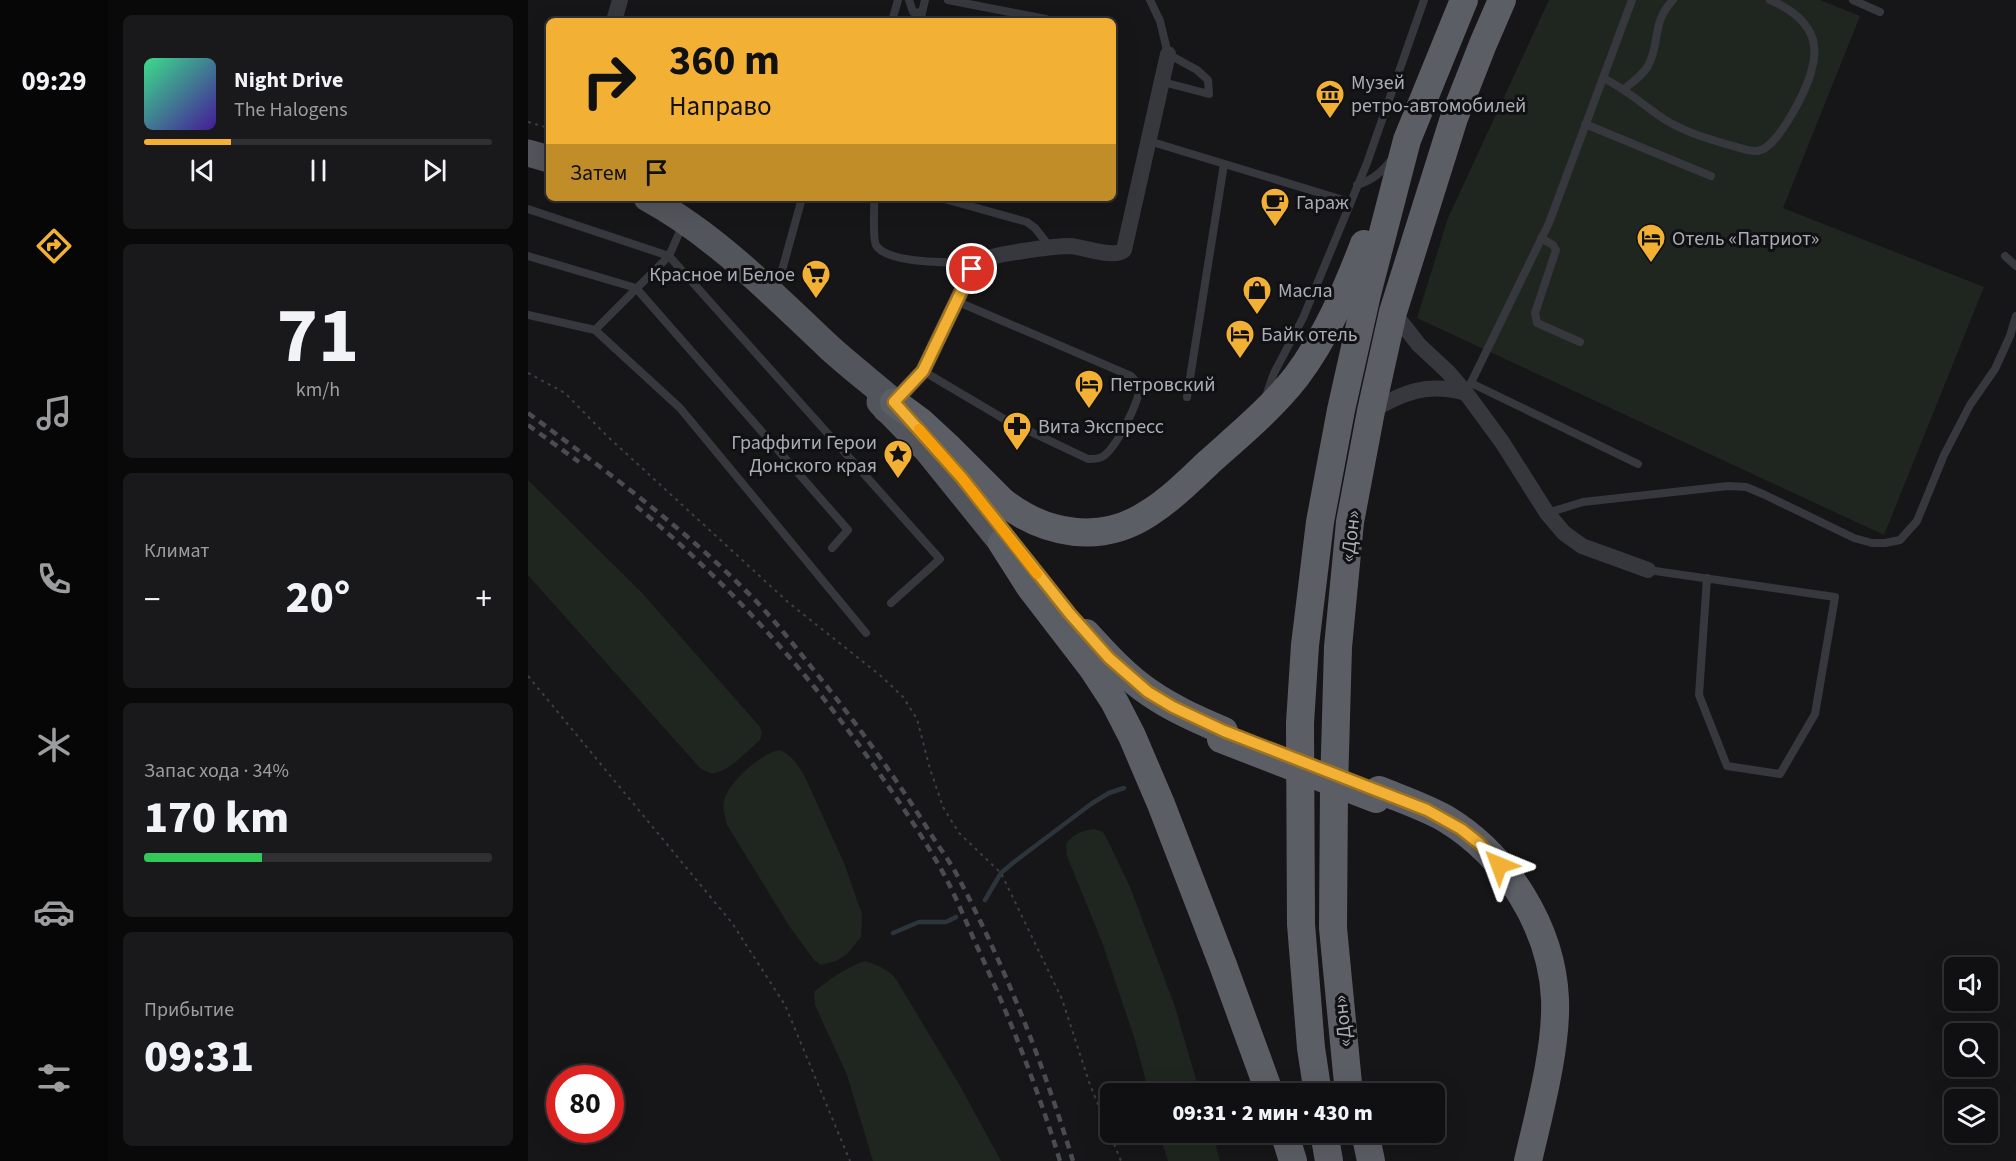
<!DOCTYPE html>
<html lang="ru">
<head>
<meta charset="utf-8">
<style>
	:root { --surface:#101012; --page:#19191b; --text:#f1f3f6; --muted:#9c9d9f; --line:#303032; --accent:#f2b134 }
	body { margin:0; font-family:"Source Sans 3",sans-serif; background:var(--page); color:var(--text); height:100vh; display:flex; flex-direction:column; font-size:22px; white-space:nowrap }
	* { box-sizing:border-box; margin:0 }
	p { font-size:20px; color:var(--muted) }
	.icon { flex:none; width:33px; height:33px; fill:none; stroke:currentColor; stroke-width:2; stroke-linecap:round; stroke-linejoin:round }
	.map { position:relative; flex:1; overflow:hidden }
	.drawer { display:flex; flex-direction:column; gap:15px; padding:15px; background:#09090a; width:420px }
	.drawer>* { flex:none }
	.banner { position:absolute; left:18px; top:18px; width:570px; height:183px; border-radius:9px; box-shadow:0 6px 24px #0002,0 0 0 2px var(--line); background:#f2b134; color:#111; overflow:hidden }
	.tools { position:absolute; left:1416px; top:957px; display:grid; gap:12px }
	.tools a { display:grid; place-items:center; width:54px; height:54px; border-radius:9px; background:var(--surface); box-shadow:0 6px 24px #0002,0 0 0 2px var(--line); font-size:30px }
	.speed { position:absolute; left:18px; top:1065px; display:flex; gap:12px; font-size:30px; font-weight:700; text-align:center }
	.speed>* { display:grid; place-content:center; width:78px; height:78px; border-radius:50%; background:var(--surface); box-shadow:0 6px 24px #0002,0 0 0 2px var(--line); line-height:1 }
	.speed .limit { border:9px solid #d22; background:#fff; color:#111 }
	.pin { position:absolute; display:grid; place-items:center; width:51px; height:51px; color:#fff; margin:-26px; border:3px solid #fff; border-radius:50%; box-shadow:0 2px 6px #0007 }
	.me { position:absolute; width:66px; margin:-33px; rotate:316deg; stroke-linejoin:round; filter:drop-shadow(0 0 4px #0008) }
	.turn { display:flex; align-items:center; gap:21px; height:126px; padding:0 24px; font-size:27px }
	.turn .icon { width:78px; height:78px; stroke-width:2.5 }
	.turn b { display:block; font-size:42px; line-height:51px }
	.then { display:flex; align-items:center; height:57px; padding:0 24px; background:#0003; gap:12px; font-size:22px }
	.big { font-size:45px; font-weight:800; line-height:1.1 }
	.drawer .card { flex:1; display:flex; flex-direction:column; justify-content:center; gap:9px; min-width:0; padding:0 21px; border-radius:9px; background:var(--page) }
	.drawer .dial { align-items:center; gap:0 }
	.dial b { font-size:78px; line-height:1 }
	.song { display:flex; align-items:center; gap:18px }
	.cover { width:72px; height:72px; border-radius:9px; background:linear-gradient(135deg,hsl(150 70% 55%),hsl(260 70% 35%)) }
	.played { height:6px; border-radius:3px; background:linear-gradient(90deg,var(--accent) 25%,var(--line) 25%) }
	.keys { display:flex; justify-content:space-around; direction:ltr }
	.heat { display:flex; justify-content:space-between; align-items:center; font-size:33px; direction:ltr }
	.charge { height:9px; border-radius:4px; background:linear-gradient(90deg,#34c759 34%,var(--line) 0) }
	.trip { position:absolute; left:572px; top:1083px; width:345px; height:60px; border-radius:9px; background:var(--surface); box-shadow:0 6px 24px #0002,0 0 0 2px var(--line); font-weight:800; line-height:60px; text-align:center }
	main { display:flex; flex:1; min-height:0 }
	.menu { display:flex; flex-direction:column; width:108px; justify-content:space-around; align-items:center; background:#060607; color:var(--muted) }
	.menu .icon { width:42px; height:42px }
	.menu .selected { color:var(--accent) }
	.menu b { font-size:27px; color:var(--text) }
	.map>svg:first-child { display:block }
	.green { fill:#1e261f }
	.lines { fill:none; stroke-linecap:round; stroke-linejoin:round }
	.stream { stroke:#2c353c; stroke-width:4.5 }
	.path { stroke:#3d3f44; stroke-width:2; stroke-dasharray:3 4.5; stroke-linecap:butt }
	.service { stroke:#37383d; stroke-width:8 }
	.minor { stroke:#37383d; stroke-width:16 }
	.primary { stroke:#53555c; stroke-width:27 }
	.trunk { stroke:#5b5e65; stroke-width:28 }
	.rail { stroke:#4a4c52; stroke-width:4.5; stroke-dasharray:8 6; stroke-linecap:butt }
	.trunk-bridge { stroke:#5b5e65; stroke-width:28 }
	.route-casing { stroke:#9d7322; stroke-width:15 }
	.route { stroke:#f2b134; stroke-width:10 }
	.slow { stroke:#f59e0b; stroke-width:10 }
	.labels { text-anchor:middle; stroke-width:6; stroke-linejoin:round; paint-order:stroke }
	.poi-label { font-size:20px; fill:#a8adb8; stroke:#111113; text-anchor:start }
	.street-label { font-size:20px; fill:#a8adb8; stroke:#111113 }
</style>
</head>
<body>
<main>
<nav class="menu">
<b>09:29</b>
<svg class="icon selected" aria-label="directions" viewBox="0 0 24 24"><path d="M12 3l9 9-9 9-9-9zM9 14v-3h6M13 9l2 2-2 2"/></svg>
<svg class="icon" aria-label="music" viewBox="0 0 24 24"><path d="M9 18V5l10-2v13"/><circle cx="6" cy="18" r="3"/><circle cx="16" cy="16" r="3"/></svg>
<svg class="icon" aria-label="phone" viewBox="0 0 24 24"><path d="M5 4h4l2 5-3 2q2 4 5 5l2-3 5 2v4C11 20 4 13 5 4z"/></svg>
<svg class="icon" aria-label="climate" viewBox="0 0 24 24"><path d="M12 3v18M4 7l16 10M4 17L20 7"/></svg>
<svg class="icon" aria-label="car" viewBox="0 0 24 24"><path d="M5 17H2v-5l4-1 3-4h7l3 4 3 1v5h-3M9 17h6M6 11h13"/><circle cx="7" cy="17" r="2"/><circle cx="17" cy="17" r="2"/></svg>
<svg class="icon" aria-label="filters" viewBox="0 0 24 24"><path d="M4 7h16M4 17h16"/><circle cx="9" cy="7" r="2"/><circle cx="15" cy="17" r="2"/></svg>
</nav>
<section class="drawer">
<div class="card">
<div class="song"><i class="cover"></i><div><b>Night Drive</b><p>The Halogens</p></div></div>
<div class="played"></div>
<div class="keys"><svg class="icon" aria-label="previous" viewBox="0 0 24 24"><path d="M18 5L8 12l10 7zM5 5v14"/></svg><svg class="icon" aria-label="pause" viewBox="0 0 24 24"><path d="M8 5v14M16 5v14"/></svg><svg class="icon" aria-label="next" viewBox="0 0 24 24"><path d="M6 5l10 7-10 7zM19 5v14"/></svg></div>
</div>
<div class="card dial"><b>71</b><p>km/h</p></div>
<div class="card"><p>Климат</p>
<div class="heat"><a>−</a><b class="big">20°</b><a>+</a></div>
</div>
<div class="card"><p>Запас хода · 34%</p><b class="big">170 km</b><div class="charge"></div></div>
<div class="card"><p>Прибытие</p><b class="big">09:31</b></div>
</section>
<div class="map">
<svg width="1488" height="1161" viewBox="0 0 1488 1161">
	<rect width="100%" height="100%" fill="#161618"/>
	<g class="green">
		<path d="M1021 0H1292L1332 16 1255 208 1456 287 1356 535 889 318 920 218Z"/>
		<path d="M0 480 115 594 232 727 234 733 232 740C221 749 197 776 182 773 178 772 176 770 172 768L0 575Z"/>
		<path d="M251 750C263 754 271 766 277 777L316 863 334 914 333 937 319 954 308 961 293 965 286 960 262 927 199 825C198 818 194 808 196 801 200 782 233 754 251 750Z"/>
		<path d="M566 829 575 832 580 841 602 887 646 1004 672 1093H621L607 1040 574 942 539 856 538 844C545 834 554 831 566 829Z"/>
		<path d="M337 961C349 965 360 969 368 979L431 1084 473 1161H345L319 1075 287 1005 286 992C302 979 317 968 337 961Z"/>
		<path d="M631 1133H684L692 1161H640Z"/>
	</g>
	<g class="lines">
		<g class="stream">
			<path d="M457 900 473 873 486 862 563 804 581 793 596 788"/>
			<path d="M365 933 391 922H418L428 917"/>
		</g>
		<g class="path">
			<path d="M0 122 21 128"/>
			<path d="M0 373 37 393 78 435 261 603 353 676 375 697 389 719 402 769 415 807 431 833 473 873 534 999 561 1082 593 1161"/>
			<path d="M0 676 204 923 257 1005 322 1161"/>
		</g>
		<g class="service">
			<path d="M381 0 385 12 394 13"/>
			<path d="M420 0 518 19 519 21"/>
			<path d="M622 0 632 21 640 54"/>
			<path d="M1325 0 1352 12"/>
			<path d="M364 21 370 0"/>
			<path d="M392 21 397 0"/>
			<path d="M640 54 669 70 680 80 681 94 635 82Z"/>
			<path d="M1075 78C1098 89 1115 105 1136 119 1161 135 1191 142 1219 150 1224 151 1228 152 1233 150 1252 143 1280 88 1284 68 1287 59 1287 49 1285 40 1279 20 1261 8 1242 0"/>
			<path d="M1096 89C1105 82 1115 75 1120 66 1133 42 1123 23 1145 0"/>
			<path d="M1057 124 1183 176"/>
			<path d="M621 141 822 202"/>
			<path d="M829 185C845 180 854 172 864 159"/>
			<path d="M346 198C347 209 344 237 348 245 359 265 428 262 449 263"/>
			<path d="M413 198 499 222 507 228 522 247"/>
			<path d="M0 209 141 256 412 559 363 603"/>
			<path d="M155 224 141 256 67 330 152 408 338 633"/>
			<path d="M1013 238 1025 245 1028 250 1007 313 1009 323 1052 342"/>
			<path d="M0 256 108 288 320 530 304 548"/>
			<path d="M1477 256 1488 266"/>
			<path d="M248 292 274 198"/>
			<path d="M0 315 67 330"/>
			<path d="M395 371 476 419 560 459C564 459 570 459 574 457 588 449 611 402 612 386L603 376 428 301"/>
			<path d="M943 383 1110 464"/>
			<path d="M938 393 1021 223 1104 0"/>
			<path d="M738 396 746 373 775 318 839 163 896 0"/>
			<path d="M659 397 696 164"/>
			<path d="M1019 513 1055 502 1200 486 1218 487 1235 494 1326 538 1344 543H1357L1372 540 1389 521 1416 455 1442 405 1467 369 1482 336 1488 316"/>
			<path d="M1120 570 1307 597 1287 714 1252 774 1199 766 1171 695 1179 578"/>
		</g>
		<g class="minor">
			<path d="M86 21 92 0"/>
			<path d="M865 312 891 345 920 372 938 393 974 442 1019 513 1036 533 1054 546 1120 570"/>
			<path d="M366 402 395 371 444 269C445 268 449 263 450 262 462 254 527 246 542 246 556 247 586 259 596 250L640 54"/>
			<path d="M843 411C876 392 900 382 938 393"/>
		</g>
		<g class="primary">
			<path d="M0 153 21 159"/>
			<path d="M119 198C189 236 245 295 303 349 323 367 345 384 366 402L358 409"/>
			<path d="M352 402 399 450 474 543"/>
		</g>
		<g class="trunk">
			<path d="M366 402 393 422 419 446 474 501C517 535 573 545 621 513 643 499 661 481 680 463 710 436 743 409 768 377 798 337 818 291 836 244"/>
			<path d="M474 543 502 587 565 669 586 701 604 736 633 804 695 965 742 1094"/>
			<path d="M558 633C577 654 598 677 622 693 645 709 671 720 696 731"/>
			<path d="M851 790C873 799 897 807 918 819 979 856 1024 928 1027 999 1029 1048 1011 1113 1000 1161"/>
			<path d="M790 1094 783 1048 773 924 772 723 777 645 792 522 813 410 839 294 879 140 936 0"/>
			<path d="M821 1094 805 928 806 788 810 647 822 522 843 411 865 312 926 118 955 44 974 0"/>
			<path d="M756 1132 765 1161"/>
			<path d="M796 1132 801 1161"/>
			<path d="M837 1132 843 1161"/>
		</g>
		<g class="rail">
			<path d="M0 413C75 469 151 524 217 590 246 618 271 652 297 684 334 731 369 780 401 831 410 846 421 860 429 875 477 966 515 1063 545 1161"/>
			<path d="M0 425 51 462"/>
			<path d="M108 506C201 583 282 674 351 773 375 807 399 843 419 880 429 900 438 921 447 942 480 1013 509 1086 532 1161"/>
		</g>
		<path class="trunk-bridge" d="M693 739 848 799"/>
	</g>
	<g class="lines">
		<g class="route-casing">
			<path id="route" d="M444 269 395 371 366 402 434 478 542 614 581 658 620 692 645 707 696 731 899 810 933 829 952 844 971 865"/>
		</g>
		<use href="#route" class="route"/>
		<path class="slow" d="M391 429 434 478 509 574"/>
	</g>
	<defs>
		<g id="museum-pin" transform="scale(1.5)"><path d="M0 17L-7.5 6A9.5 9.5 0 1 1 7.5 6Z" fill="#f2b134" stroke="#111113"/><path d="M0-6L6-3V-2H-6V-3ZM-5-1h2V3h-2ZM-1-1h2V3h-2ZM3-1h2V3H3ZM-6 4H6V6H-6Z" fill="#111"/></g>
		<g id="cafe-pin" transform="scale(1.5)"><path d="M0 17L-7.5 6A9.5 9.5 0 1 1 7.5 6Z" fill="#f2b134" stroke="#111113"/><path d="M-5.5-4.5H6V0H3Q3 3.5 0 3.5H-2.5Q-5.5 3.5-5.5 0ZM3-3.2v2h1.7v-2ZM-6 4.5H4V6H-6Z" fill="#111"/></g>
		<g id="hotel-pin" transform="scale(1.5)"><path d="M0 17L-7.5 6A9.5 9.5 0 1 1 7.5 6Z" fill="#f2b134" stroke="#111113"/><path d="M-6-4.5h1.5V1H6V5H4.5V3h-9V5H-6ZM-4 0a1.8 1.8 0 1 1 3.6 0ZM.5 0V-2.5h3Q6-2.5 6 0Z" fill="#111"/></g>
		<g id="supermarket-pin" transform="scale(1.5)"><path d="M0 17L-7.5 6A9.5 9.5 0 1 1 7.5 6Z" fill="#f2b134" stroke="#111113"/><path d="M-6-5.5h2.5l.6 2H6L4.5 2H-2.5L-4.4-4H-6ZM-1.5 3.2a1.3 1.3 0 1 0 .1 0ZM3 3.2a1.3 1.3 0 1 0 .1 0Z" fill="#111"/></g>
		<g id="shop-pin" transform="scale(1.5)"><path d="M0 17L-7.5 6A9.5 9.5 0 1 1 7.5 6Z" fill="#f2b134" stroke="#111113"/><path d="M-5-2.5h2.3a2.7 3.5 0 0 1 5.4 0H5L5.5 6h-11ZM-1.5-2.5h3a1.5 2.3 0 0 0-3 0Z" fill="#111"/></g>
		<g id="pharmacy-pin" transform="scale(1.5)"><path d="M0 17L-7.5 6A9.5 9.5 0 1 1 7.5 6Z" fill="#f2b134" stroke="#111113"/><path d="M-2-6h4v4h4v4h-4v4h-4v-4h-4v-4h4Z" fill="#111"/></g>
		<g id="sight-pin" transform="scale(1.5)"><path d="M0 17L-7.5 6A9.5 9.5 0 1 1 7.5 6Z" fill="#f2b134" stroke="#111113"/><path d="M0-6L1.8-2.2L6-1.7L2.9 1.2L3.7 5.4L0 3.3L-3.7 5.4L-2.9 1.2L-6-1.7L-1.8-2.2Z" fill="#111"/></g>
	</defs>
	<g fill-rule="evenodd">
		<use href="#museum-pin" x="802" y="94"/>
		<use href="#cafe-pin" x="747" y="202"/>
		<use href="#hotel-pin" x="1123" y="238"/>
		<use href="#supermarket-pin" x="288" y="274"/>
		<use href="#shop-pin" x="729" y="290"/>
		<use href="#hotel-pin" x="712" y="334"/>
		<use href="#hotel-pin" x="561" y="384"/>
		<use href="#pharmacy-pin" x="489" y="426"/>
		<use href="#sight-pin" x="370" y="454"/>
	</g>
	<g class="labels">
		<g class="poi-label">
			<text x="823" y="89">Музей<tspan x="823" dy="23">ретро-автомобилей</tspan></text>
			<text x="768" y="209">Гараж</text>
			<text x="1144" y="245">Отель «Патриот»</text>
			<text x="267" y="281" text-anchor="end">Красное и Белое</text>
			<text x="750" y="297">Масла</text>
			<text x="733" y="341">Байк отель</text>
			<text x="582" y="391">Петровский</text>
			<text x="510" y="433">Вита Экспресс</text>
			<text x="349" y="449" text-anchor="end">Граффити Герои<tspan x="349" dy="23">Донского края</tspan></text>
		</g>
		<g class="street-label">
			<text transform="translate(822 536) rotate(-83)" y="7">«Дон»</text>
			<text transform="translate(814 1021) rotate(-96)" y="7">«Дон»</text>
		</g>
	</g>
</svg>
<div class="tools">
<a><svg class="icon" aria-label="sound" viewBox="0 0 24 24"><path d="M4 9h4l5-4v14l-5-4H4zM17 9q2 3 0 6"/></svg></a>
<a><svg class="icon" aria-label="search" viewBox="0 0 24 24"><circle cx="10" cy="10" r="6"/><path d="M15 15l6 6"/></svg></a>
<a><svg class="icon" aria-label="layers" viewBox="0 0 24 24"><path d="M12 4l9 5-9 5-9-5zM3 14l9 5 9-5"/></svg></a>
</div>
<div class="speed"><div class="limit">80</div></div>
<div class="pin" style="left:444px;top:269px;background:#d93025"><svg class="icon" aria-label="arrive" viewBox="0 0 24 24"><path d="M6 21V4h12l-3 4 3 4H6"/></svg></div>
<svg class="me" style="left:971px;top:865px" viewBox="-20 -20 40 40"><path d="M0-17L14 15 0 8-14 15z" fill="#f2b134" stroke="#fff" stroke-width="4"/></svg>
<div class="trip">09:31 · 2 мин · 430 m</div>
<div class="banner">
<div class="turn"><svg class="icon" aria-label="right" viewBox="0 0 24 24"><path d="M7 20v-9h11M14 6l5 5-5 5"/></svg><div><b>360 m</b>Направо</div></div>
<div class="then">Затем<svg class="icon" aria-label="arrive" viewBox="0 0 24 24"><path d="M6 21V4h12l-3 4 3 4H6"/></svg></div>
</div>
</div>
</main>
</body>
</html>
